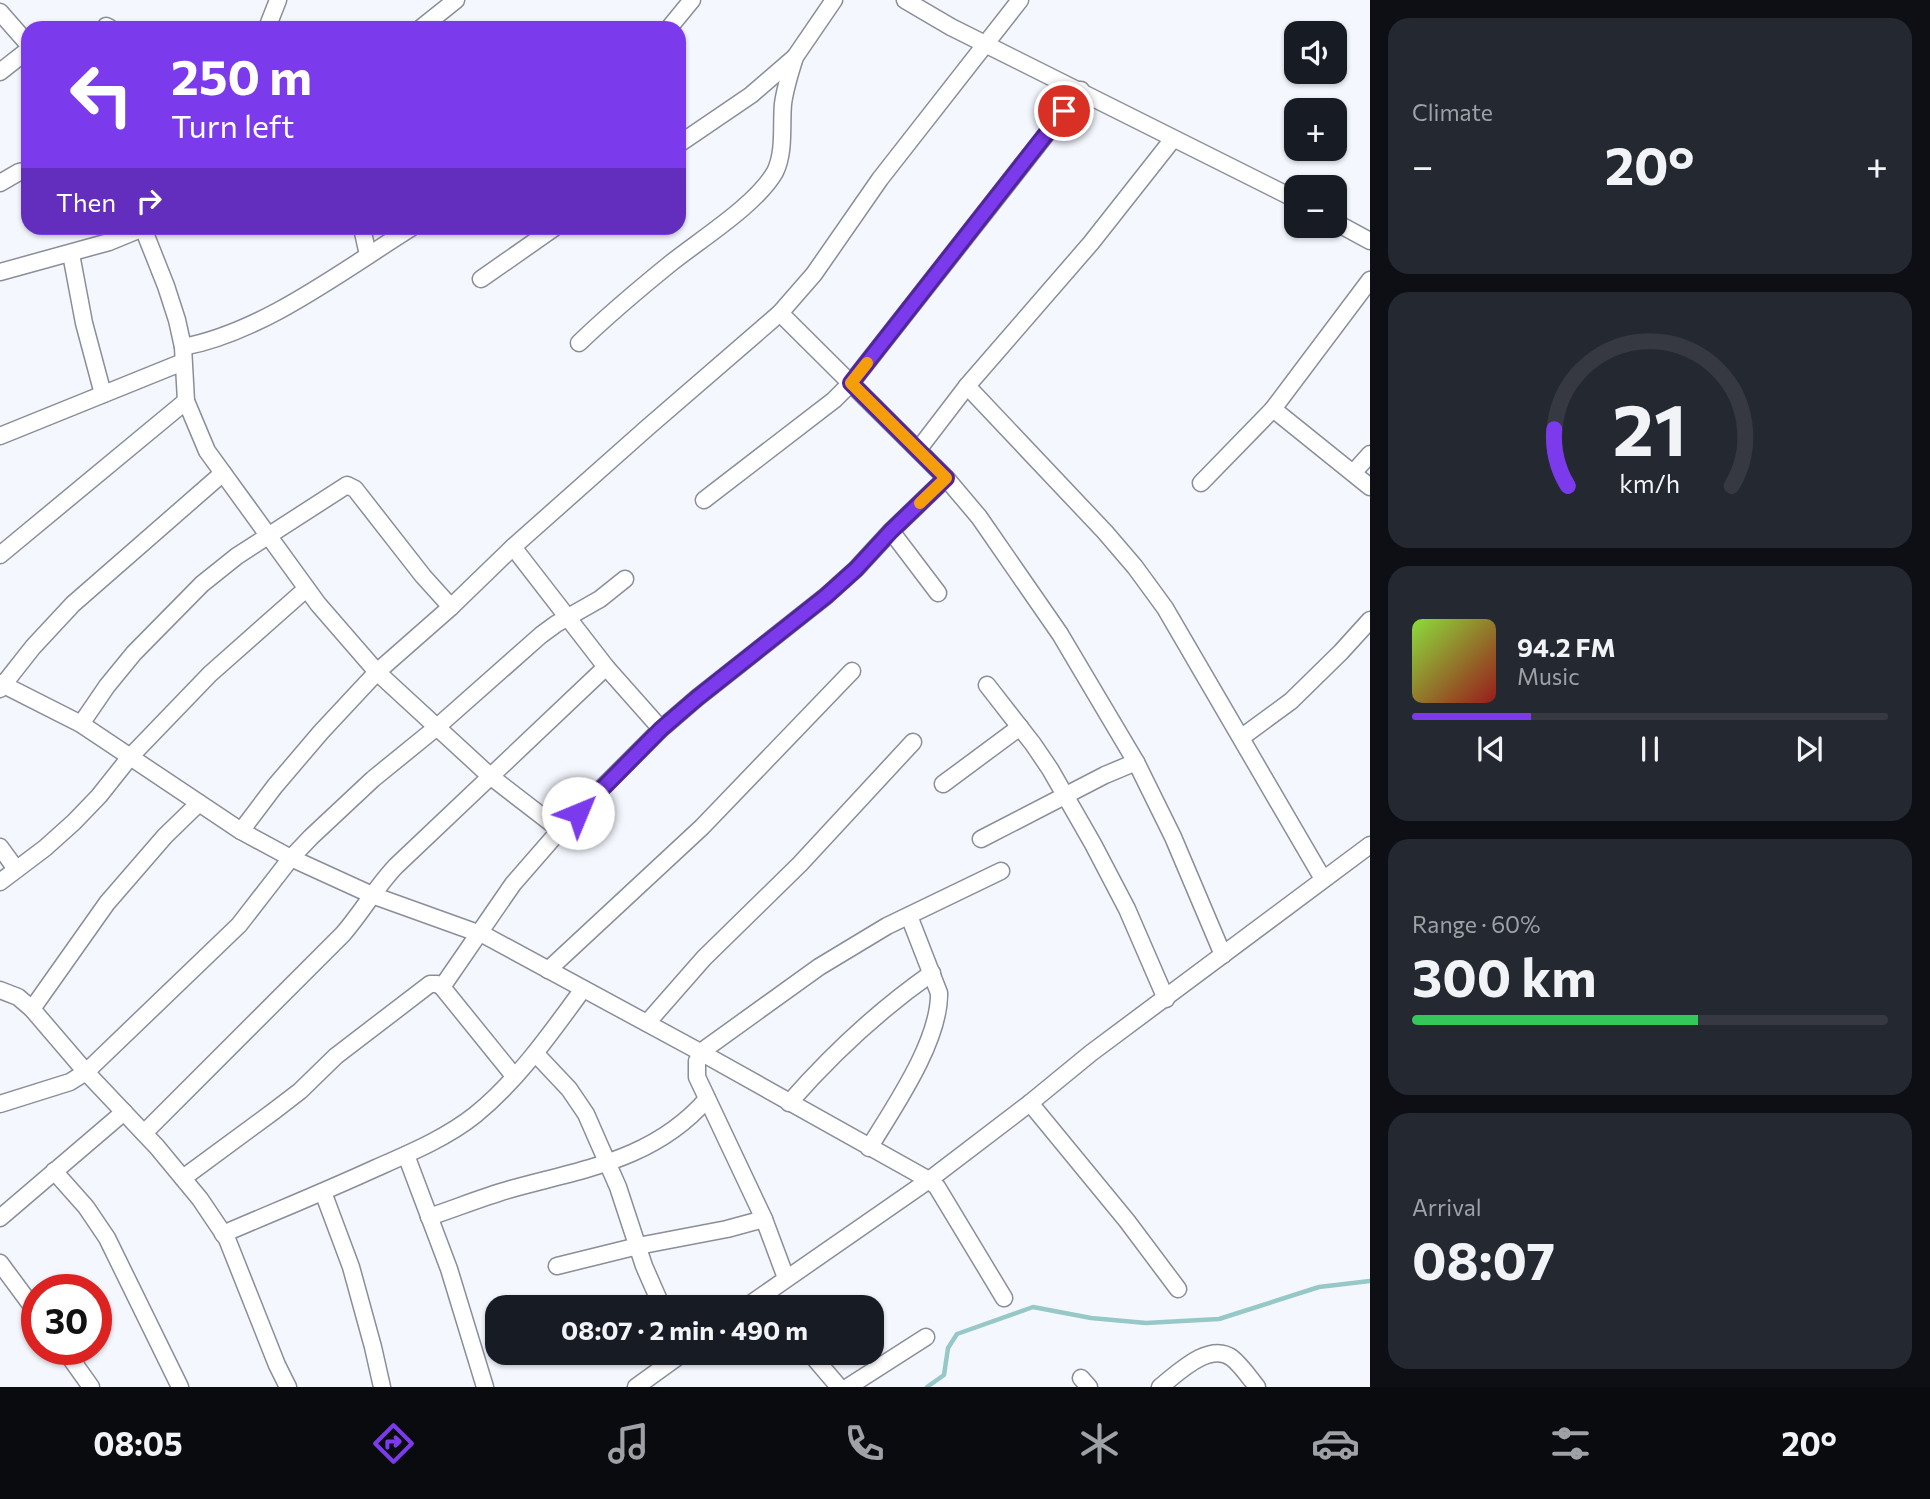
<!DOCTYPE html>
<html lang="en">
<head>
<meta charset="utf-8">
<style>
	:root { --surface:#171b24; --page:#242831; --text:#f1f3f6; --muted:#9ea1a6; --line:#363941; --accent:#7c3aed }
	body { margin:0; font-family:Commissioner,sans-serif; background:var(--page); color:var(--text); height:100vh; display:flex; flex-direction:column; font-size:26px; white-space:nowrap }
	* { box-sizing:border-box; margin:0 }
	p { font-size:23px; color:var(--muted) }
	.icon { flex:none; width:38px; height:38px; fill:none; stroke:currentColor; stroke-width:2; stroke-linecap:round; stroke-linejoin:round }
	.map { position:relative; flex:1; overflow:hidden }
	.drawer { display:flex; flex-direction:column; gap:18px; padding:18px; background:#0d0f14; width:560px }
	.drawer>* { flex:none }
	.guide { position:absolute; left:21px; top:21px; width:665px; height:214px; border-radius:21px; box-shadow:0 2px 5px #0004; background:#7c3aed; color:#fff; overflow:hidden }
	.buttons { position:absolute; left:1284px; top:21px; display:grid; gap:14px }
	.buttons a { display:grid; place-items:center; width:63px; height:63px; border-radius:14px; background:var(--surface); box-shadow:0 2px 5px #0004; font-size:35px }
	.speed { position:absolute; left:21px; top:1274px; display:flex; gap:14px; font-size:35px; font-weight:700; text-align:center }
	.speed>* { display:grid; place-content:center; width:91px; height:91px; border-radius:50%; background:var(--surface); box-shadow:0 2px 5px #0004; line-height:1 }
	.speed .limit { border:10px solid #d22; background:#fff; color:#111 }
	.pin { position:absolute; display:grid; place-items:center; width:60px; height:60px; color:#fff; margin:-30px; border:4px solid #fff; border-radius:50%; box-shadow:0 2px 7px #0007 }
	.me { position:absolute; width:77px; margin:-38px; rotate:45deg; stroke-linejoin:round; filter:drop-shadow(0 0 5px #0008) }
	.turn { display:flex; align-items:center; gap:24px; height:147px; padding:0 35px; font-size:32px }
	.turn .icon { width:91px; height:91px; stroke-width:2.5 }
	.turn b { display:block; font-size:49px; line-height:60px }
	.then { display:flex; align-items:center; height:66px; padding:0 35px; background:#0003; gap:14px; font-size:26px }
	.big { font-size:52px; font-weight:700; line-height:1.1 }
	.drawer .tile { flex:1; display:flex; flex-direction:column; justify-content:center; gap:10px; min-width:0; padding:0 24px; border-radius:21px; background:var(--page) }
	.drawer .dial { align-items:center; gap:0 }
	.dial svg { height:182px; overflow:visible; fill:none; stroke:var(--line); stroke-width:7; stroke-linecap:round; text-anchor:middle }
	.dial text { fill:var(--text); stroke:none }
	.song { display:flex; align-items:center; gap:21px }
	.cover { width:84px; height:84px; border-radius:10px; background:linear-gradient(135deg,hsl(90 70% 55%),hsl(0 70% 35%)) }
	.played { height:7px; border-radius:4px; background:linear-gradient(90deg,var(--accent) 25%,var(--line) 25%) }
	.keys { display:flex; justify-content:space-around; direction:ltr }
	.heat { display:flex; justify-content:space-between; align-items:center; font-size:38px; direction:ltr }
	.charge { height:10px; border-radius:5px; background:linear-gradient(90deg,#34c759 60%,var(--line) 0) }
	.trip { position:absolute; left:485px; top:1295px; width:399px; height:70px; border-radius:21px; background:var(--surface); box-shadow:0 2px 5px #0004; font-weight:700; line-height:70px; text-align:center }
	.tabs { display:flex; height:112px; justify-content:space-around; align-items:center; background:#090b0e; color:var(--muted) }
	.tabs .icon { width:49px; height:49px }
	.tabs .selected { color:var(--accent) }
	.tabs b { font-size:32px; color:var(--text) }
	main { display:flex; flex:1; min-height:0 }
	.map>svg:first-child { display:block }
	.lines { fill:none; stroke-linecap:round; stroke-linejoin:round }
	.stream { stroke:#97c8c8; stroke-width:4.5 }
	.street-casing { stroke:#898e98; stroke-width:19 }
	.street { stroke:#fff; stroke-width:16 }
	.route-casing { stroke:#51269a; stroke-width:18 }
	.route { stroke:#7c3aed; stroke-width:12 }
	.slow { stroke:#f59e0b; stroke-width:12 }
</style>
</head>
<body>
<main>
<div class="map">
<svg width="1370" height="1387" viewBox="0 0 1370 1387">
	<rect width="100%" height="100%" fill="#f4f7fe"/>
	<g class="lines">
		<path class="stream" d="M927 1387 944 1375 948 1348 957 1334 1033 1307 1091 1318 1146 1323 1219 1319 1319 1287 1370 1281"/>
		<g class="street-casing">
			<g id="street">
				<path d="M905 0 951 27 1297 200"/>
				<path d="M0 12 28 44"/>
				<path d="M106 26 110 28"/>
				<path d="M267 28 278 0"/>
				<path d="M421 28 456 0"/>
				<path d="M669 28 692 0"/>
				<path d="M0 72 28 50"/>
				<path d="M679 144 751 95 795 57 834 0"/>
				<path d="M0 183 19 172 28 170"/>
				<path d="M1335 222 1370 241"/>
				<path d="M143 228 166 286 177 320 183 347 186 401 207 451 318 604 377 672 490 776 560 830"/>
				<path d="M362 228 368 255"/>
				<path d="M71 254 84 323 103 394"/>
				<path d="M0 272 109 242 143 228"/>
				<path d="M481 279 554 228"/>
				<path d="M780 313 946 478 979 517 1060 634 1136 762 1173 837 1223 955"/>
				<path d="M579 343C608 315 639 289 671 263 701 239 756 205 775 172 785 152 781 125 783 104 785 88 790 73 795 57"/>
				<path d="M183 347C263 332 342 271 411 228"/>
				<path d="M967 386 1105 532 1135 567 1165 608 1323 879"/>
				<path d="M1273 409 1370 487"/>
				<path d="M0 436 183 362"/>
				<path d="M918 450 967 386 1091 243 1173 139"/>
				<path d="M1353 473 1370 454"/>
				<path d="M1201 483 1273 409 1370 280"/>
				<path d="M704 500 834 400 851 383 1081 90"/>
				<path d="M891 531 938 593"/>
				<path d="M513 547 606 667 661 729"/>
				<path d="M0 555 186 401"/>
				<path d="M0 683 81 724 241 831 291 858 372 895 486 936 702 1053 929 1180 937 1187 1004 1298"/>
				<path d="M987 685 1033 744 1050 769 1093 844 1127 909 1166 999"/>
				<path d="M0 689 33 647 73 604 223 473"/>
				<path d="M81 724 107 686 134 653 202 584 237 556 347 485 355 489 423 576 451 607"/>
				<path d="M1242 737 1291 701 1341 652 1370 620"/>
				<path d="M943 784 1020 727"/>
				<path d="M241 831 275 786 321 732 377 672 451 607 513 547 647 428 780 313 814 274 880 179 1020 0"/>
				<path d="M981 839 1105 775 1136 762"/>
				<path d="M0 847 16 869"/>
				<path d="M0 882 45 848 74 822 99 796 130 757 210 674 306 589"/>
				<path d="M548 970 702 827 852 671"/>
				<path d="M442 987 513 884 560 830 661 729 697 698 826 596 856 569 891 531 946 478"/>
				<path d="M0 990 18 997 32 1009 86 1072 157 1147 200 1199 227 1239 277 1365 288 1387"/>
				<path d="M32 1009 107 903 165 836 199 803"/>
				<path d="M647 1023 704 958 800 864 913 742"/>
				<path d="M536 1054 569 1089 586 1114 618 1187 644 1266 662 1307"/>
				<path d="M789 1103C832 1054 879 1010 932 973"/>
				<path d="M1030 1103 1127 1221 1178 1289"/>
				<path d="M0 1104 70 1082 86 1072 239 925 291 858 311 837 373 779 437 727 541 635 556 624 600 599 625 579"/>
				<path d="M144 1133 343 934C362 912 376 887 396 866L606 667"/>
				<path d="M869 1148C894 1107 940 1041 939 993L909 916"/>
				<path d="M406 1155 449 1269 485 1387"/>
				<path d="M54 1171 86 1207 107 1238 180 1387"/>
				<path d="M183 1178 274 1111 300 1091 336 1056 430 984H437L442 987 514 1076"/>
				<path d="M323 1192 351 1267 373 1347 382 1387"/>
				<path d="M429 1217C456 1208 483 1197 511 1189 583 1169 654 1160 707 1099"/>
				<path d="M0 1218 124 1112"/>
				<path d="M223 1234C274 1212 326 1191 376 1168 410 1153 446 1138 475 1115 518 1080 551 1033 583 989"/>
				<path d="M0 1263 37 1313"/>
				<path d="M557 1266 638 1246 727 1229 764 1219"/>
				<path d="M786 1278 764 1219 697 1077V1061L705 1049 819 967 887 926 1001 871"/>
				<path d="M746 1307 929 1180 1030 1103 1091 1053 1370 845"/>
				<path d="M64 1349 91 1387"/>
				<path d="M810 1353 839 1387"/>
				<path d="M1081 1378 1089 1387"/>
				<path d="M636 1387 683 1353"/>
				<path d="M848 1387 926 1337"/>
				<path d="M1160 1387C1177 1374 1209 1341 1232 1358 1241 1365 1249 1377 1257 1387"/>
			</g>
		</g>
		<use href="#street" class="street"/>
	</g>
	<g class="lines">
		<g class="route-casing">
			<path id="route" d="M578 813 661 729 697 698 826 596 856 569 891 531 946 478 851 383 1064 111"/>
		</g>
		<use href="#route" class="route"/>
		<path class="slow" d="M867 363 851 383 946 478 920 503"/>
	</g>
</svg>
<div class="buttons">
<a><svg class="icon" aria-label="sound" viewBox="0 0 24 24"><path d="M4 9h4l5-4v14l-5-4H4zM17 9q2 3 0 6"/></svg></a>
<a>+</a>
<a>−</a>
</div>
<div class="speed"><div class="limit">30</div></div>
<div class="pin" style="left:1064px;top:111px;background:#d93025"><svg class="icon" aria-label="arrive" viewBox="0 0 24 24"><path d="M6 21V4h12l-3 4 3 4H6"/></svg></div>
<svg class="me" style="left:578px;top:813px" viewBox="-20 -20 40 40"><circle r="19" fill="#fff"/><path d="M0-13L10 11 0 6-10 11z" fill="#7c3aed"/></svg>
<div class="trip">08:07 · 2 min · 490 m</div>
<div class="guide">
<div class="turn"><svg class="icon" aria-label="left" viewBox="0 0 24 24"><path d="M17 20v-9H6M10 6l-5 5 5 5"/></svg><div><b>250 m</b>Turn left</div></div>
<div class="then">Then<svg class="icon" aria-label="right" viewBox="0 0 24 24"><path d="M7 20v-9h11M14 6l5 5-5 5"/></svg></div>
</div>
</div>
<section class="drawer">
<div class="tile"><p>Climate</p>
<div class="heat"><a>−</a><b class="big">20°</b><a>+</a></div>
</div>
<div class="tile dial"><svg viewBox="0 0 100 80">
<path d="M14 69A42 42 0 1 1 86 69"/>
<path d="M14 69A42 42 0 0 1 8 44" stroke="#7c3aed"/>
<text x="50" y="56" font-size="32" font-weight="700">21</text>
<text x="50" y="72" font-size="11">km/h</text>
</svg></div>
<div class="tile">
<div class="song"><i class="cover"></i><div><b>94.2 FM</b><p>Music</p></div></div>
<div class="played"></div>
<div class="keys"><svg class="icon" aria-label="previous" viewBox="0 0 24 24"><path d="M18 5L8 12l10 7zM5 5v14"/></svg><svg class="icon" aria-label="pause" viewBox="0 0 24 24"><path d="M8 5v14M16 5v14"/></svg><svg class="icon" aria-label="next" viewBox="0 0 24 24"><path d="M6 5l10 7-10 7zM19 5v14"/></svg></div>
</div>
<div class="tile"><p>Range · 60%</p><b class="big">300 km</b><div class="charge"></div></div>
<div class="tile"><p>Arrival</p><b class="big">08:07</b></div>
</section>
</main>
<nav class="tabs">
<b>08:05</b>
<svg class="icon selected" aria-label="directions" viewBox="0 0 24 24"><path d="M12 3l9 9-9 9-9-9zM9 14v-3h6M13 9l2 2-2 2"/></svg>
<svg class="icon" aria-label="music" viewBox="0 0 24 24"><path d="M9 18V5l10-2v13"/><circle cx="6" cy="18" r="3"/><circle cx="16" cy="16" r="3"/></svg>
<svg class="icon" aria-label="phone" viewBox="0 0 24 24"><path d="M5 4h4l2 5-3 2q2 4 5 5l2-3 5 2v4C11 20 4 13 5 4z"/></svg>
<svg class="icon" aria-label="climate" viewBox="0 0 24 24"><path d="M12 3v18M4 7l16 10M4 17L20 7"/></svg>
<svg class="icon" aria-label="car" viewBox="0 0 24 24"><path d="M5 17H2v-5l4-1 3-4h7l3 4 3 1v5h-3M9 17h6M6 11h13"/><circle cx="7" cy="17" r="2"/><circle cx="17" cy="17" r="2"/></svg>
<svg class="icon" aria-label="filters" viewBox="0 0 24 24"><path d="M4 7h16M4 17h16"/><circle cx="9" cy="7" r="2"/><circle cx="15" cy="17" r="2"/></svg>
<b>20°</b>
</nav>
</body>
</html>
